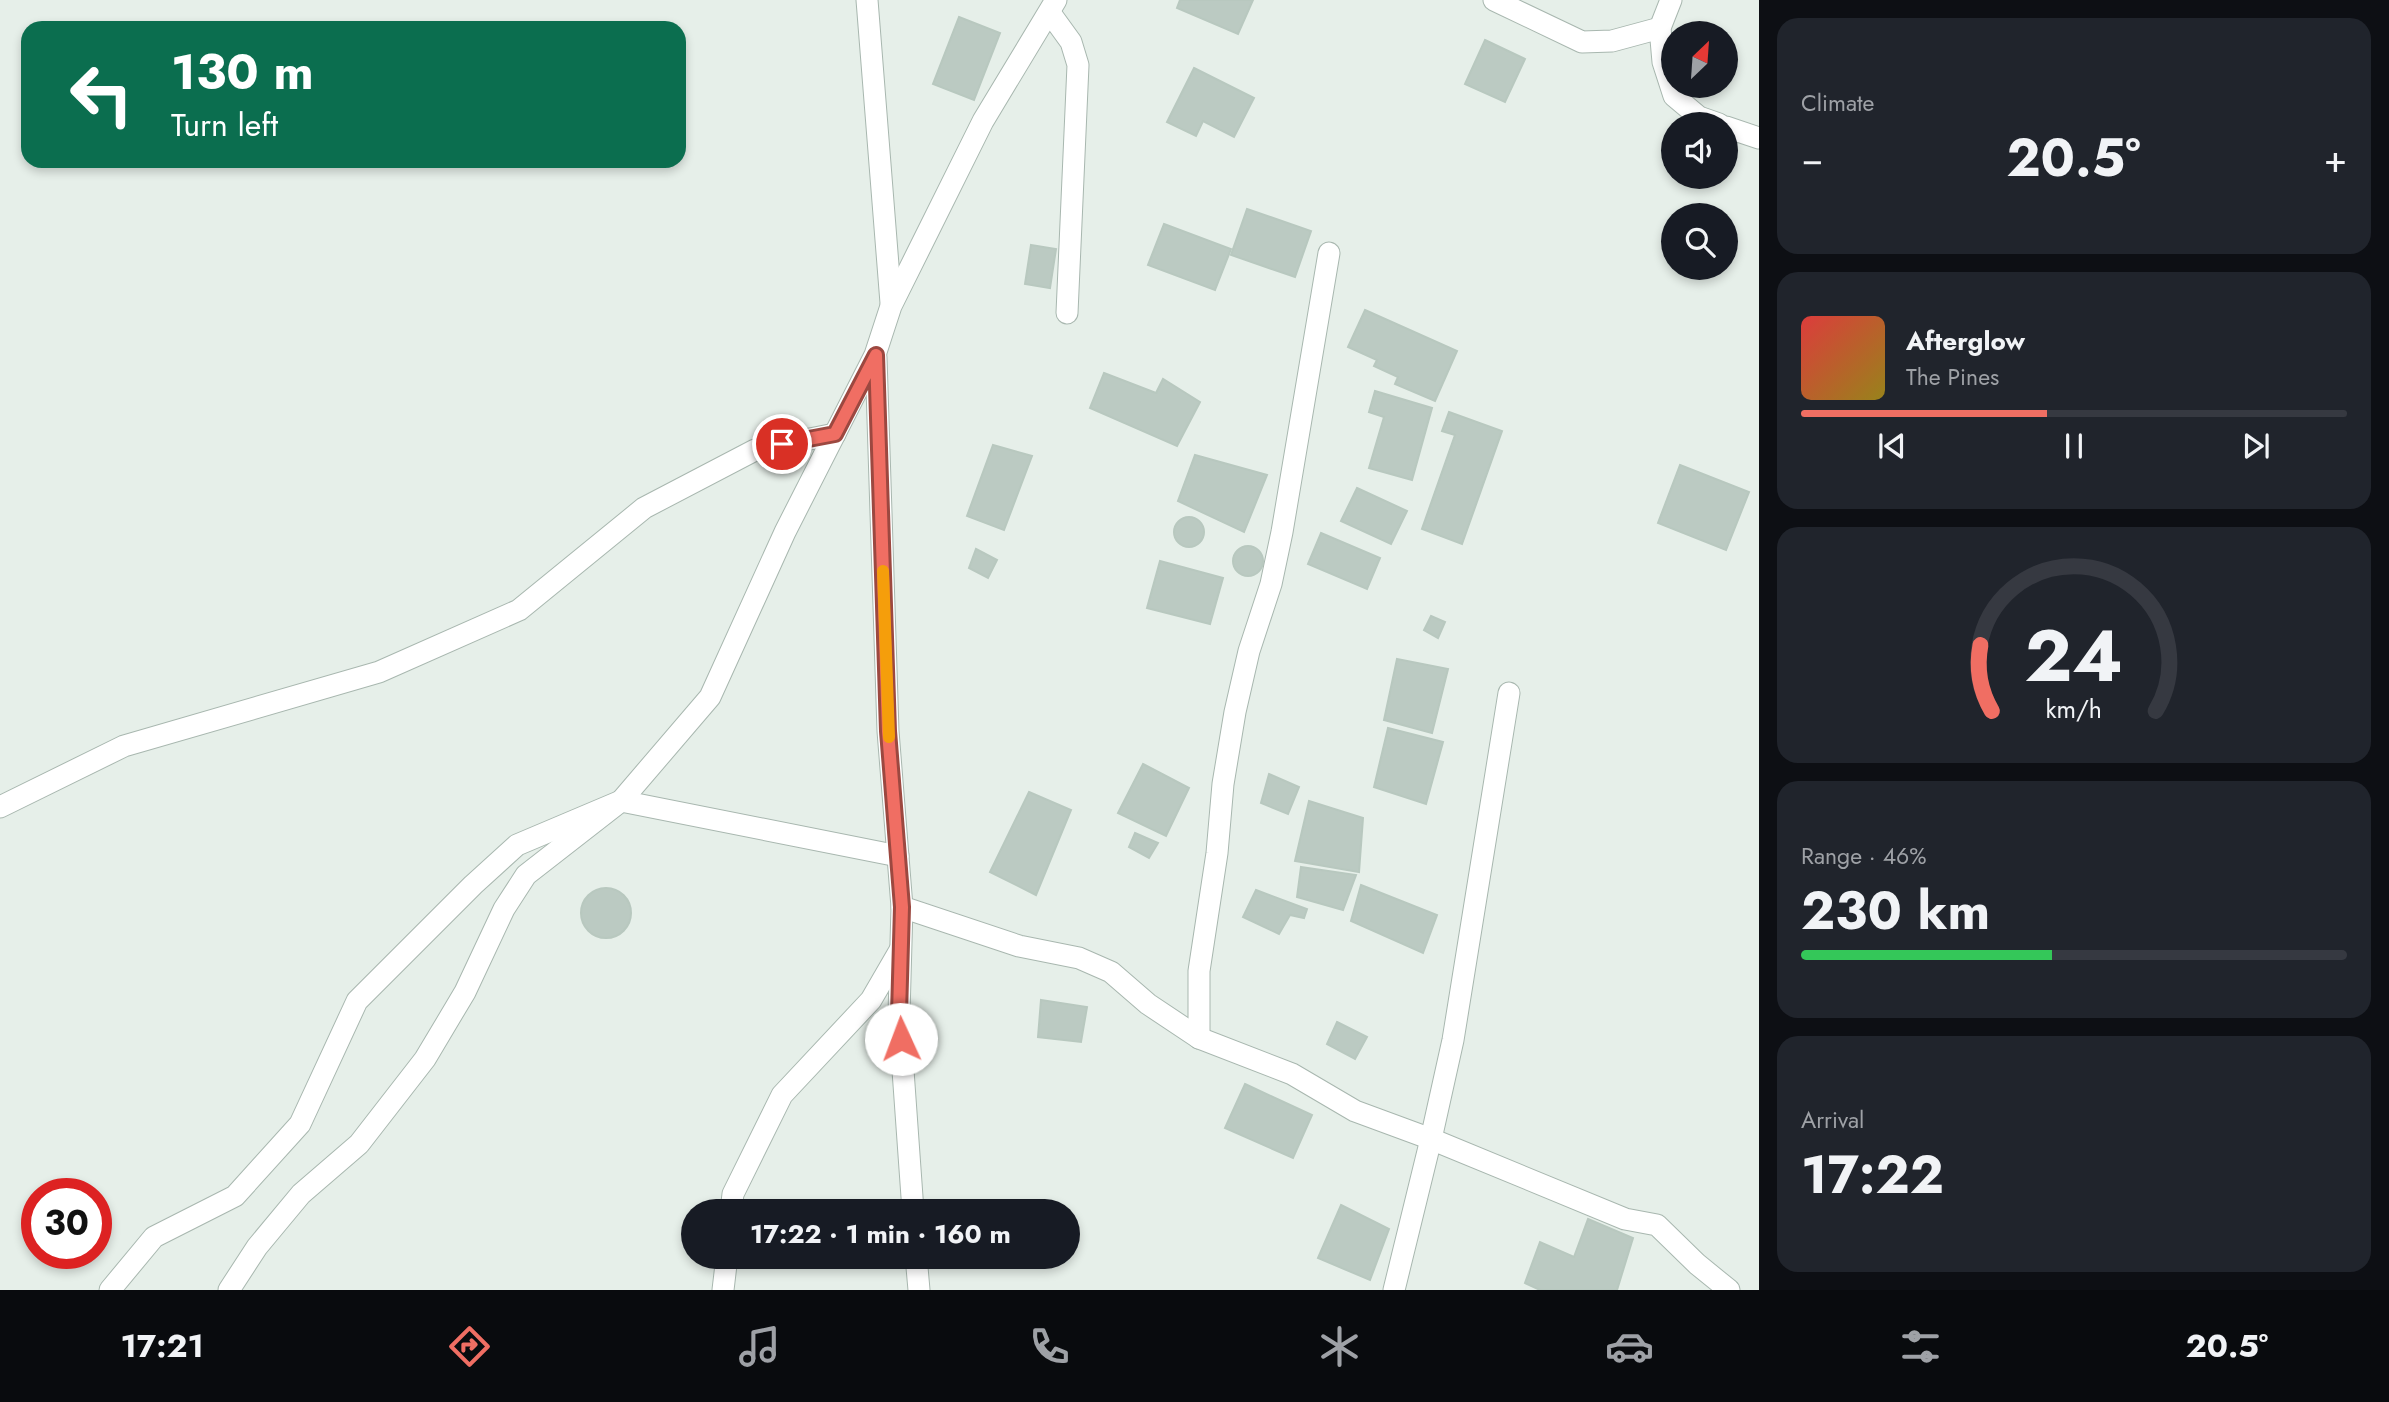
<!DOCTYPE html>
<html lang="en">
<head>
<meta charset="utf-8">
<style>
	:root { --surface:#171b24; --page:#20242c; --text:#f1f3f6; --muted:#9ea1a6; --line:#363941; --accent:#f06e63 }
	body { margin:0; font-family:Jost,sans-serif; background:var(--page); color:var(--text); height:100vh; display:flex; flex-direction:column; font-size:26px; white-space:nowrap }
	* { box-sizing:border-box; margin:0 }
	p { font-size:23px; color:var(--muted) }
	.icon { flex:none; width:38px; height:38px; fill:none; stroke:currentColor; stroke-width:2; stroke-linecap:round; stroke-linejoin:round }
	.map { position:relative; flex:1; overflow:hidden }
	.panel { display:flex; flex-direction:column; gap:18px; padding:18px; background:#0d0f14; width:630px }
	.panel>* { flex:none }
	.top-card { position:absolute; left:21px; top:21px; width:665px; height:147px; border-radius:21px; box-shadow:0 4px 10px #0003; background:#0b6e4f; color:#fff; overflow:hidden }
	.needle { width:46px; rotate:25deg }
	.fabs { position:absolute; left:1661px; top:21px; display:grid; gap:14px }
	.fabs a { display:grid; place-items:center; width:77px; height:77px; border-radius:50%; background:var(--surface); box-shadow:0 4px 10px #0003; font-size:35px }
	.speed { position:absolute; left:21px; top:1178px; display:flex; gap:14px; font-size:35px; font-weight:700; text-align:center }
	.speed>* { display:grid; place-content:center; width:91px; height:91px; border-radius:50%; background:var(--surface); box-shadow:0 4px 10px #0003; line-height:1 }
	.speed .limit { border:10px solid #d22; background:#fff; color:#111 }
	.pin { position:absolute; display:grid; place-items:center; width:60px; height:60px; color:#fff; margin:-30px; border:4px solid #fff; border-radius:50%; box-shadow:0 2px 7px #0007 }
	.me { position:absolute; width:77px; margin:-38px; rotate:358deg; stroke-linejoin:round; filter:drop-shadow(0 0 5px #0008) }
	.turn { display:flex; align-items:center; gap:24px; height:147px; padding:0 35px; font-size:32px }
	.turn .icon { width:91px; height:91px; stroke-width:2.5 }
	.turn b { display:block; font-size:49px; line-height:60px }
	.big { font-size:52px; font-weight:700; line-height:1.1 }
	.panel .widget { flex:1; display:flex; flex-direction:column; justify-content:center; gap:10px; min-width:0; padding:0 24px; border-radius:21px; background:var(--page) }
	.panel .dial { align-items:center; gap:0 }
	.dial svg { height:182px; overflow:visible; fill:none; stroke:var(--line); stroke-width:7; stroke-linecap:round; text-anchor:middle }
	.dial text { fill:var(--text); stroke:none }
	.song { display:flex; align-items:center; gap:21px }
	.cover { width:84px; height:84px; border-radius:10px; background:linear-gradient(135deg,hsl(0 70% 55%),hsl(50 70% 35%)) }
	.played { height:7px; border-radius:4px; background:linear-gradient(90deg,var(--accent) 45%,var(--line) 45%) }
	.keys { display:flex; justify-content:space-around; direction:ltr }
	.heat { display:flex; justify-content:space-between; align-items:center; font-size:38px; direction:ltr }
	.charge { height:10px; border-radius:5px; background:linear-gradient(90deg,#34c759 46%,var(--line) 0) }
	.trip { position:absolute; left:681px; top:1199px; width:399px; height:70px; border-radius:35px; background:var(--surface); box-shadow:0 4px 10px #0003; font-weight:700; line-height:70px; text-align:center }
	.tab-bar { display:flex; height:112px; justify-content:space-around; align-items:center; background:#090b0e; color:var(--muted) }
	.tab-bar .icon { width:49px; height:49px }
	.tab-bar .current { color:var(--accent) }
	.tab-bar b { font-size:32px; color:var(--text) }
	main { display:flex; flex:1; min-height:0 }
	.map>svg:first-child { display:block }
	.building { fill:#bbcac2; stroke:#b8c8bf; stroke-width:2 }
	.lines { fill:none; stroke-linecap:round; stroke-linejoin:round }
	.street-casing { stroke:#a8b7af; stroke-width:23 }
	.street { stroke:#fff; stroke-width:21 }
	.route-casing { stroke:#9c4840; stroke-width:18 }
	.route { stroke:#f06e63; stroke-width:12 }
	.slow { stroke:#f59e0b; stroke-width:12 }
</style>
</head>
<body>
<main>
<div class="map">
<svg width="1759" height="1290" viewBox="0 0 1759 1290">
	<rect width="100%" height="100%" fill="#e6efe9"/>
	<g class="building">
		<path d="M1180 0H1253L1238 34 1177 8Z"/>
		<path d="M959 17 1000 33 974 100 933 84Z"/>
		<path d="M1485 40 1525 59 1505 102 1465 84Z"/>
		<path d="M1194 68 1254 98 1234 137 1203 121 1196 136 1167 122Z"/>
		<path d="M1247 209 1311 231 1295 277 1231 255Z"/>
		<path d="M1164 224 1231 249 1215 290 1148 265Z"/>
		<path d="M1031 245 1056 249 1050 288 1025 284Z"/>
		<path d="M1365 310 1457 351 1435 401 1395 384 1398 377 1374 366 1377 360 1348 347Z"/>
		<path d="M1104 373 1156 393 1163 379 1200 402 1177 446 1090 408Z"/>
		<path d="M1375 391 1432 408 1412 480 1369 468 1384 417 1369 412Z"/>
		<path d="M1449 412 1502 431 1462 544 1422 529 1455 435 1442 431Z"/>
		<path d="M993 445 1032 456 1004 530 967 516Z"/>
		<path d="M1195 455 1267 475 1244 532 1178 501Z"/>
		<path d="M1680 465 1749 492 1726 550 1658 523Z"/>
		<path d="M1357 488 1407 511 1391 544 1341 521Z"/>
		<circle cx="1189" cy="532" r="15"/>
		<path d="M1321 533 1380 558 1367 589 1308 564Z"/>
		<circle cx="1248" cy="561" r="15"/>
		<path d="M976 549 997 560 988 578 969 568Z"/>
		<path d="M1160 561 1223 578 1210 624 1147 608Z"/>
		<path d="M1431 616 1445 622 1438 638 1424 630Z"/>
		<path d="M1397 659 1448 669 1432 733 1384 720Z"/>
		<path d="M1388 728 1443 742 1426 804 1374 787Z"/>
		<path d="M1143 764 1189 788 1166 836 1118 813Z"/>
		<path d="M1269 774 1299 787 1288 814 1261 803Z"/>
		<path d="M1029 792 1071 810 1036 895 990 872Z"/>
		<path d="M1309 801 1363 818 1359 872 1295 861Z"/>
		<path d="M1135 833 1158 843 1149 858 1129 847Z"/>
		<path d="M1301 867 1356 875 1343 910 1297 897Z"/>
		<path d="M1361 885 1437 915 1423 953 1351 921Z"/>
		<circle cx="606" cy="913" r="25"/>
		<path d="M1256 890 1307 909 1304 918 1290 915 1279 934 1243 917Z"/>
		<path d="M1041 1000 1087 1007 1081 1042 1038 1037Z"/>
		<path d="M1337 1022 1367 1037 1355 1059 1327 1044Z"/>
		<path d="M1245 1084 1312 1115 1293 1158 1225 1128Z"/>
		<path d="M1341 1205 1389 1229 1370 1280 1318 1258Z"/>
		<path d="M1588 1219 1633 1238 1617 1290H1540L1525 1283 1540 1242 1574 1257Z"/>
	</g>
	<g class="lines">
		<g class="street-casing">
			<g id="street">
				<path d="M867 0 891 303"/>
				<path d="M1494 0 1582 42 1612 41 1660 28"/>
				<path d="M1671 0 1660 28 1663 62 1674 96 1699 117 1719 124"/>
				<path d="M1050 13 1071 42 1078 65 1067 313"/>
				<path d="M1726 127 1759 138"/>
				<path d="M876 357 888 731 902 907 899 1014 913 1211"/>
				<path d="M0 807 124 746 379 672 519 610 644 508 755 450 835 434"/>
				<path d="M902 907 1019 946 1079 958 1111 972 1148 1004 1199 1038 1292 1074 1355 1111 1431 1139 1625 1219 1657 1225 1697 1264 1729 1290"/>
				<path d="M1199 1038V971L1217 853 1223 784 1235 712 1249 651 1271 584 1282 532 1329 253"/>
				<path d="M731 1211 733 1194 782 1095 871 1000 900 950"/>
				<path d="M916 1256 919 1290"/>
				<path d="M110 1290 154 1237 235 1196 300 1124 357 1001 473 885 517 845 621 801 898 856"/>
				<path d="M229 1290 257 1247 301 1194 359 1144 425 1059 465 992 504 909 526 875 621 801 710 697 785 532 875 355 891 306 983 121 1056 0"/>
				<path d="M723 1290 727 1256"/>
				<path d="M1394 1290 1431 1139 1453 1040 1509 693"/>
			</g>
		</g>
		<use href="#street" class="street"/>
	</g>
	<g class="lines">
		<g class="route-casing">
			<path id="route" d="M782 444 835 434 876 355 888 731 902 907 899 1014 901 1039"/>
		</g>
		<use href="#route" class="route"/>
		<path class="slow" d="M883 571 889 737"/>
	</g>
</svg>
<div class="fabs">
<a><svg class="needle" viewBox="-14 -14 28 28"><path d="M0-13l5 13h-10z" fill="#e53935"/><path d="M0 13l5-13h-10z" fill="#9ea1a6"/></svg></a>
<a><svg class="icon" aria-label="sound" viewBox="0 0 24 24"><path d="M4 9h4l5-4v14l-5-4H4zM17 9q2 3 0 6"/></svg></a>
<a><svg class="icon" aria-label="search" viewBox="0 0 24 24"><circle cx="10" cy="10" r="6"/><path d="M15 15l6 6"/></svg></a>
</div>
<div class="speed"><div class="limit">30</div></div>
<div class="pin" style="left:782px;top:444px;background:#d93025"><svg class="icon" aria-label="arrive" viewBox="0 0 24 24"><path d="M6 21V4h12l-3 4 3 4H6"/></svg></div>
<svg class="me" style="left:901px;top:1039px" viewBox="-20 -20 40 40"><circle r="19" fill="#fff"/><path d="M0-13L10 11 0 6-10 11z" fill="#f06e63"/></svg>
<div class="trip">17:22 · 1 min · 160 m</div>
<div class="top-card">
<div class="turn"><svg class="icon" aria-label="left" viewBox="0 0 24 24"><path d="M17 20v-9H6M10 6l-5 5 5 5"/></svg><div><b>130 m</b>Turn left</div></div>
</div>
</div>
<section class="panel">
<div class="widget"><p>Climate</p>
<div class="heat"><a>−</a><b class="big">20.5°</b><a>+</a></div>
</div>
<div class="widget">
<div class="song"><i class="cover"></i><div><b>Afterglow</b><p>The Pines</p></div></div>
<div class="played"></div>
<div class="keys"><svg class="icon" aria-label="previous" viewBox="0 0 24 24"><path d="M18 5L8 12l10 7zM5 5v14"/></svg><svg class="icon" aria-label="pause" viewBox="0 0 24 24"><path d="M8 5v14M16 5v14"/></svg><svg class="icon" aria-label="next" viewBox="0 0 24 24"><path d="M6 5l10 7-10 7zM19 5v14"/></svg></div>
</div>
<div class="widget dial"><svg viewBox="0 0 100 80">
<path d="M14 69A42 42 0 1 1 86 69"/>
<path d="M14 69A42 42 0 0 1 9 40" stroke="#f06e63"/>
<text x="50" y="56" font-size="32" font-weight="700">24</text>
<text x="50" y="72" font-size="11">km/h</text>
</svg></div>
<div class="widget"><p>Range · 46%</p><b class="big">230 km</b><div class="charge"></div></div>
<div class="widget"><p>Arrival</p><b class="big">17:22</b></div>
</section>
</main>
<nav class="tab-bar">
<b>17:21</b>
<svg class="icon current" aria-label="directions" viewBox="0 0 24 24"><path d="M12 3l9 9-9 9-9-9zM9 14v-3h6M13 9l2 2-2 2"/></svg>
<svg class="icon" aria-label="music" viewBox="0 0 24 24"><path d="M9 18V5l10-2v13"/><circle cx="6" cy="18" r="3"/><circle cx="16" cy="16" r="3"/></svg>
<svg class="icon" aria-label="phone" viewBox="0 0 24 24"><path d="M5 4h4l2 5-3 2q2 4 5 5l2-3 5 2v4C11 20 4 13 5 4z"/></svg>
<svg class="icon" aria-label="climate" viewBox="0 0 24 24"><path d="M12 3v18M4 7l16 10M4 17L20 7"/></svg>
<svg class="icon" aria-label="car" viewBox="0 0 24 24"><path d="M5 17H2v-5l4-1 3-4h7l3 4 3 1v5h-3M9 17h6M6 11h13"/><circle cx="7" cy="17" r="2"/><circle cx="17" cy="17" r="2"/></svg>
<svg class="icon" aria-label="filters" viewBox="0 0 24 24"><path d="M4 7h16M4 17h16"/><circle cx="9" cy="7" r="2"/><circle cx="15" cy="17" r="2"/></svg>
<b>20.5°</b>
</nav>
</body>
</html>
